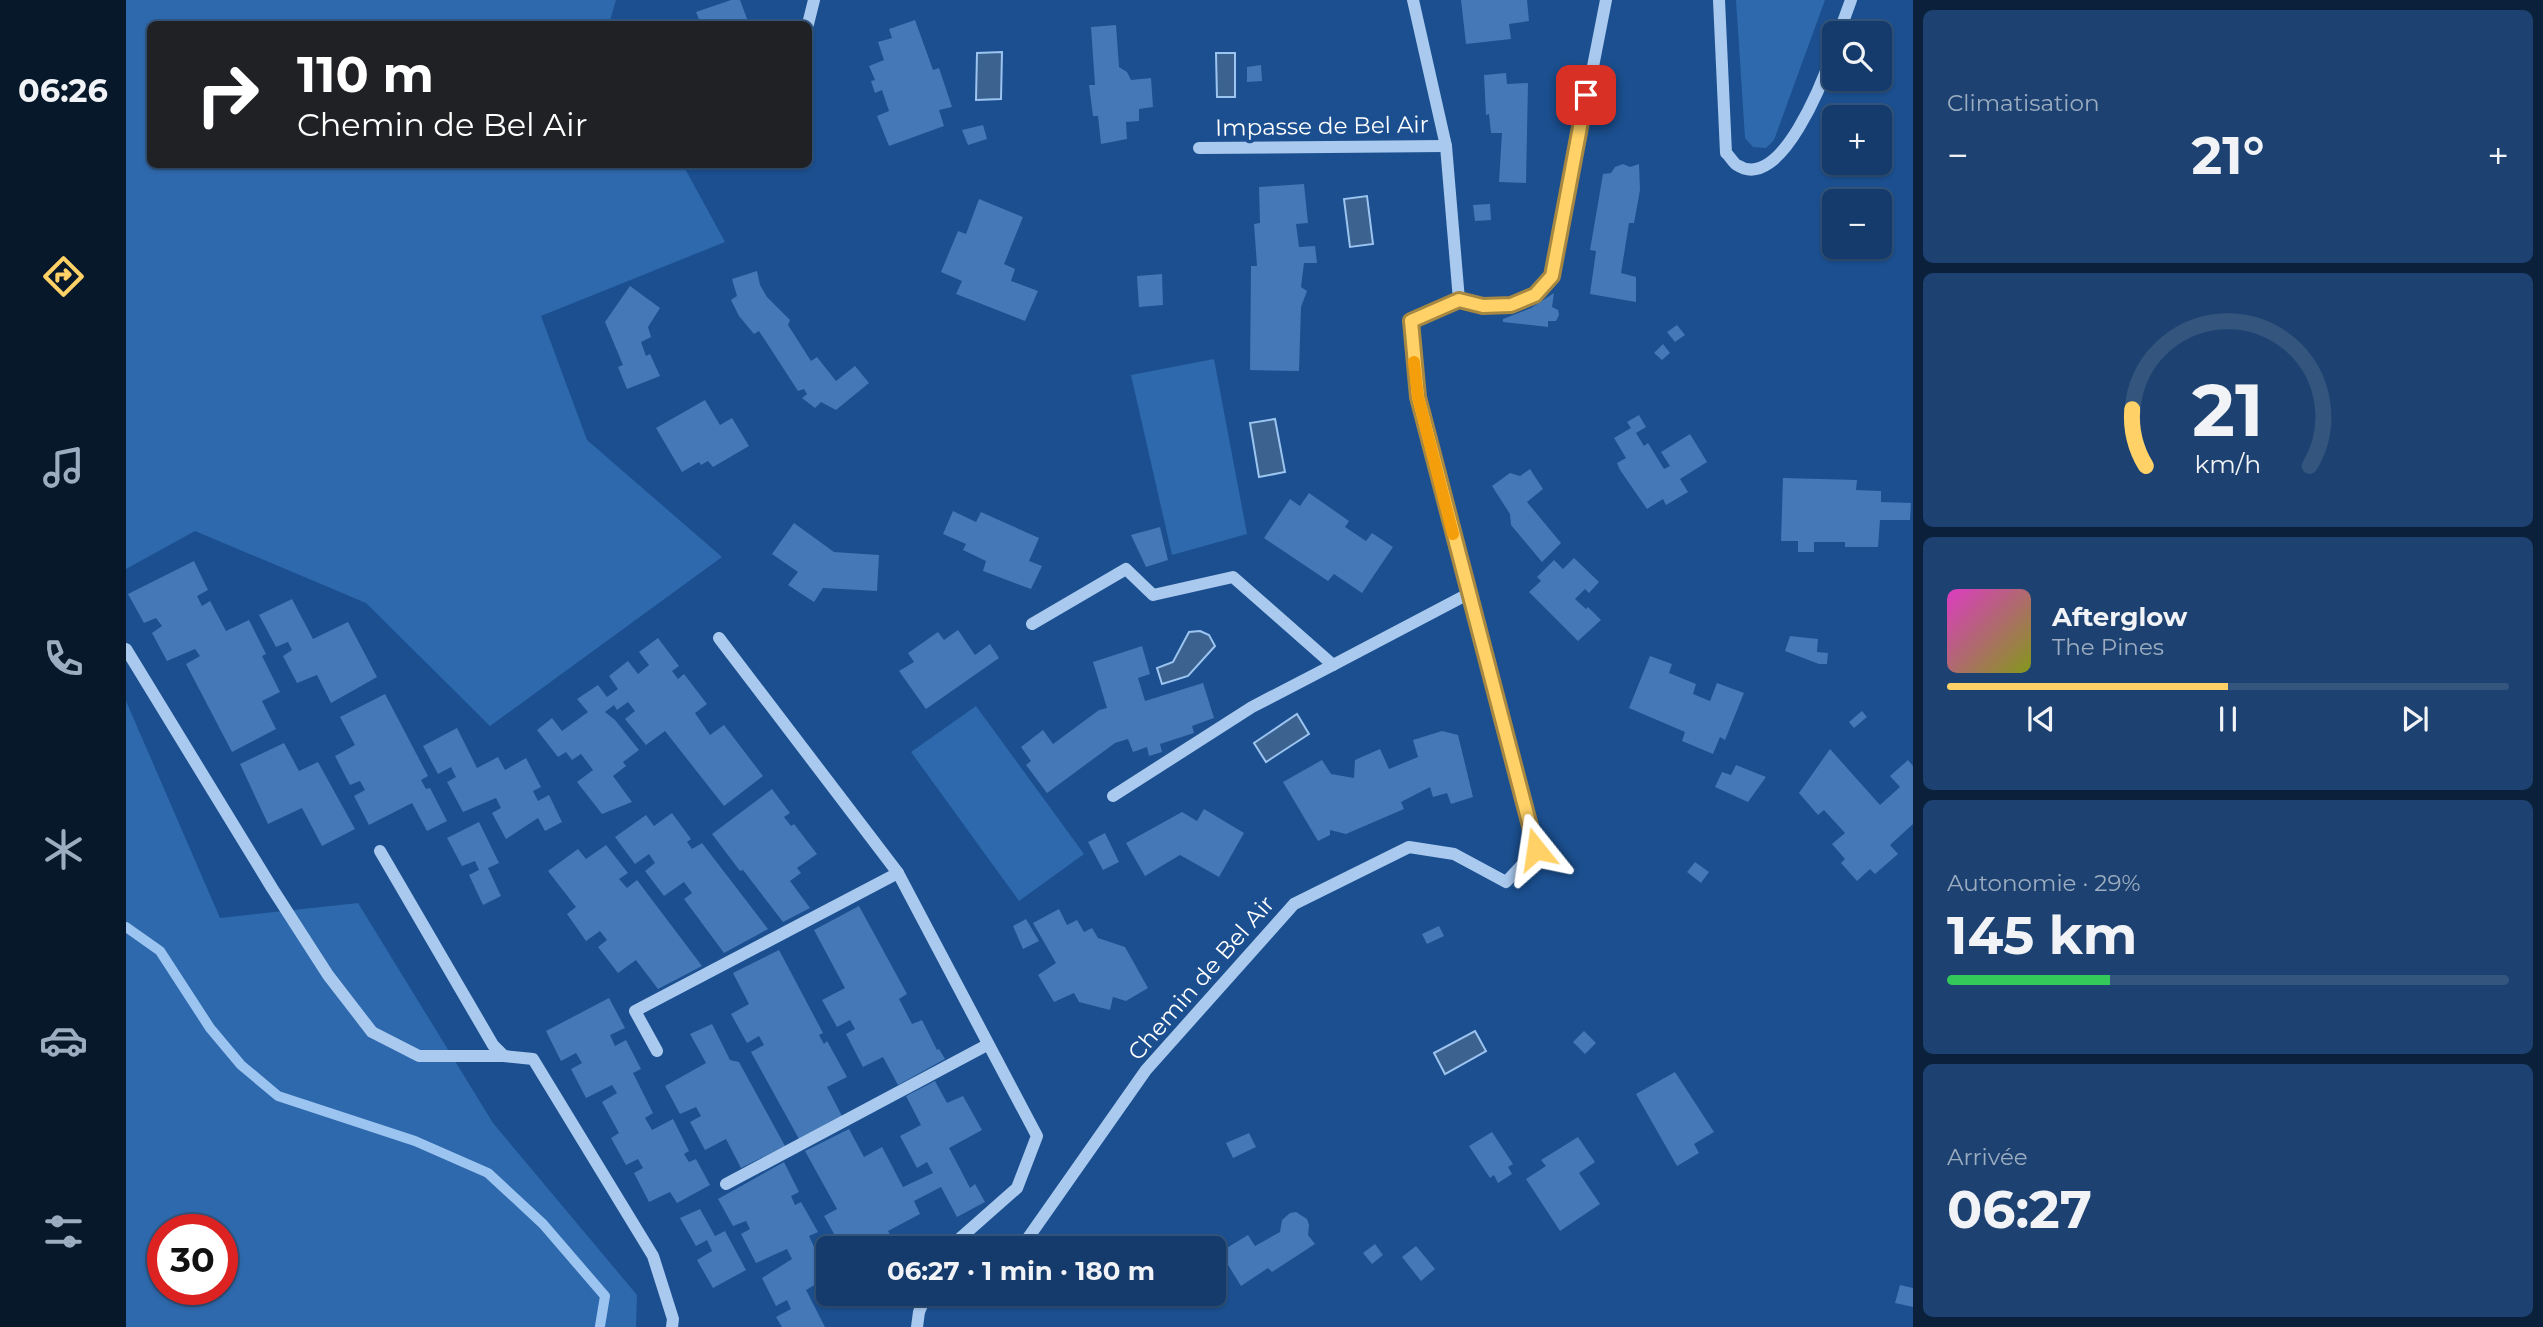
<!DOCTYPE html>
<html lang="fr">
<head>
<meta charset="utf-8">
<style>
	:root { --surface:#143b6b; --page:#1d4271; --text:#f1f3f6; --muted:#9dadc1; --line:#33557e; --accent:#ffd166 }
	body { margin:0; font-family:Montserrat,sans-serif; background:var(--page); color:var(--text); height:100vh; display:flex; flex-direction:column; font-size:26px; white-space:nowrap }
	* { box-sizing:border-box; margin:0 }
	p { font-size:23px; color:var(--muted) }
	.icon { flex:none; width:38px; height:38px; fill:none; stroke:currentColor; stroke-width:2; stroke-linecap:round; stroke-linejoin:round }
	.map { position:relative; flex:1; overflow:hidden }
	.details { display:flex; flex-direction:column; gap:10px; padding:10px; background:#0b203b; width:630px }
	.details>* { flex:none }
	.top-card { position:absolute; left:21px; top:21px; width:665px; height:147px; border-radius:10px; box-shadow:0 2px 5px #0004,0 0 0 2px var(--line); background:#202124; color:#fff; overflow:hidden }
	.buttons { position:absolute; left:1696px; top:21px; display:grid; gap:14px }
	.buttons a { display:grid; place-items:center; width:70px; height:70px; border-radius:10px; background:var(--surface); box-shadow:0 2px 5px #0004,0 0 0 2px var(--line); font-size:35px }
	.speed { position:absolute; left:21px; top:1214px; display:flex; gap:14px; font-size:35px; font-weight:700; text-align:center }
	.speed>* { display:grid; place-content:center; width:91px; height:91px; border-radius:50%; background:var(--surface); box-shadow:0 2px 5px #0004,0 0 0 2px var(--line); line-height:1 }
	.speed .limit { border:10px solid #d22; background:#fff; color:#111 }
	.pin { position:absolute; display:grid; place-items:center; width:60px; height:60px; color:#fff; margin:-30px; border-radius:14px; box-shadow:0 4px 10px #0006 }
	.me { position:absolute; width:77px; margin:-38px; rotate:345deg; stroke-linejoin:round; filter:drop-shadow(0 0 5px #0008) }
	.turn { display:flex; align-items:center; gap:24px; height:147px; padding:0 35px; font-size:32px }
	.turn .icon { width:91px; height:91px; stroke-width:2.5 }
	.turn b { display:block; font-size:49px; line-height:60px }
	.big { font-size:52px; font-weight:700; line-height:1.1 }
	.details .tile { flex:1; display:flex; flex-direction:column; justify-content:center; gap:10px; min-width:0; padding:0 24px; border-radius:10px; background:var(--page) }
	.details .dial { align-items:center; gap:0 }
	.dial svg { height:182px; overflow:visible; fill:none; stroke:var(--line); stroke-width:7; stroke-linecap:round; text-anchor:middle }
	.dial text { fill:var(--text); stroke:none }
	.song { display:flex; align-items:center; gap:21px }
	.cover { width:84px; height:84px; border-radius:10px; background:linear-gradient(135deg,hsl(310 70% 55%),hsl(70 70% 35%)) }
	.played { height:7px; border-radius:4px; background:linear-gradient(90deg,var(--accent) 50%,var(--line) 50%) }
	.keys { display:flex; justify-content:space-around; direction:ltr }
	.heat { display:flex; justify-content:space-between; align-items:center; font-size:38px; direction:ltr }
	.charge { height:10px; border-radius:5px; background:linear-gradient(90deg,#34c759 29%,var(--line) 0) }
	.trip { position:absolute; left:690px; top:1236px; width:410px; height:70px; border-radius:10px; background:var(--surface); box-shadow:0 2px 5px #0004,0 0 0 2px var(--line); font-weight:700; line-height:70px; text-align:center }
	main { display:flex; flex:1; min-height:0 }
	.menu { display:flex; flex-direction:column; width:126px; justify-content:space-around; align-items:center; background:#08182b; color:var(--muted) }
	.menu .icon { width:49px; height:49px }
	.menu .active { color:var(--accent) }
	.menu b { font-size:32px; color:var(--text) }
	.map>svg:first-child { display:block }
	.green { fill:#2e69ad; fill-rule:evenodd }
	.water { fill:#3c6290; stroke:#9cc4f0; stroke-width:2 }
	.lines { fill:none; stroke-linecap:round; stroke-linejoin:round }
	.stream { stroke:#9cc4f0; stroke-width:10 }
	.building { fill:#4478b7 }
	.minor { stroke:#a9c9ee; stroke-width:12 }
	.route-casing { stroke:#a68842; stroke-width:18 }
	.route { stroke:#ffd166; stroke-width:12 }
	.slow { stroke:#f59e0b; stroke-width:12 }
	.labels { text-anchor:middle; stroke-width:7; stroke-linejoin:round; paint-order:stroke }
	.street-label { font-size:23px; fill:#fff; stroke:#1b4f8f }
</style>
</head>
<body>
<main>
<nav class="menu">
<b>06:26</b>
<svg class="icon active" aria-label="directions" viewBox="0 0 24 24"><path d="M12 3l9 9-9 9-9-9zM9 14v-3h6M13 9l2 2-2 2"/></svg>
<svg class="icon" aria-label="music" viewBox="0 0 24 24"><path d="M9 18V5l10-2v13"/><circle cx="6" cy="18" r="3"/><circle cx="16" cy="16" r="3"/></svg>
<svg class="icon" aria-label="phone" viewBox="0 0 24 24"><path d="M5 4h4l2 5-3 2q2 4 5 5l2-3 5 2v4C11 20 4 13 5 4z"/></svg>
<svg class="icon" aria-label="climate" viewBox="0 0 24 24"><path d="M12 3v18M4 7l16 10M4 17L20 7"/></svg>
<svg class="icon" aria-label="car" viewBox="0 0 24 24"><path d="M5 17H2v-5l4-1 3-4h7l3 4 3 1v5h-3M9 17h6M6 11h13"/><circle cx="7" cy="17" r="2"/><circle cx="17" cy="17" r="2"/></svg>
<svg class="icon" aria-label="filters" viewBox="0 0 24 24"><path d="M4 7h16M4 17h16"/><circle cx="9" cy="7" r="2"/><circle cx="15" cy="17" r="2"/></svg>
</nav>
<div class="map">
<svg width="1787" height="1327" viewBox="0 0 1787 1327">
	<rect width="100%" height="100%" fill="#1b4f8f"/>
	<g class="green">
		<path d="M0 0H490L483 24H24V164L557 165 599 242 415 316 461 440 596 557 364 726 240 603 69 531 0 569Z"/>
		<path d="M1610 0H1699L1648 140 1640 148 1627 147 1619 138Z"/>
		<path d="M1088 359 1121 534 1046 555 1005 375Z"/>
		<path d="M0 701 94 918 232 903 367 1123 511 1295 510 1327H0ZM37 1230H96V1290H37Z"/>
		<path d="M850 706 958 854 893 901 785 752Z"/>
	</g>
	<g class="water">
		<path d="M876 52 875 99 850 100 851 53Z"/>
		<path d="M1090 53H1109V97H1091Z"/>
		<path d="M1241 196 1247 244 1224 247 1218 199Z"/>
		<path d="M1149 419 1159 472 1133 477 1124 423Z"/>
		<path d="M1074 631 1083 635 1089 646 1062 676 1036 684 1031 668 1047 662 1063 632Z"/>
		<path d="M1171 714 1183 734 1140 762 1128 743Z"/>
		<path d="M1349 1031 1360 1051 1319 1074 1308 1053Z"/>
	</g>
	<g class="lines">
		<path class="stream" d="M0 927 34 951 84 1028 115 1065 152 1096 289 1141 362 1173 417 1224 479 1296 474 1326"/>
	</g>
	<g class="building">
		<path d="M605 0H614L623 24H575L570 12Z"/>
		<path d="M1335 0H1401L1403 21 1383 24 1385 39 1340 44Z"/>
		<path d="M789 20 807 70 813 68 826 107 813 110 818 126 763 146 751 116 763 111 756 90 749 93 745 81 749 80 743 66 758 60 752 42 766 38 763 29Z"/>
		<path d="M990 25 993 67 1001 72 1005 80 1025 78 1027 107 1013 109V121L1000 122 1001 139 975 144 972 116H967L963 85H969L965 27Z"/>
		<path d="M1135 65 1136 81 1121 82V67Z"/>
		<path d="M1380 73 1381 84 1402 83 1400 183 1373 182 1376 133H1365L1363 114 1360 115 1358 75Z"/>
		<path d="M857 125 861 139 842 145 836 130Z"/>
		<path d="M1497 164 1504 167 1513 164 1514 190 1508 223H1503L1495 273 1510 277V302L1464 294 1470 251 1464 250 1477 174 1485 173 1489 167Z"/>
		<path d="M1178 184 1182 223 1170 224 1173 247 1189 246 1191 263H1178L1175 287 1181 291 1175 307 1173 371 1124 370 1125 266H1131L1128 224 1134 223 1133 187Z"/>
		<path d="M853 199 897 217 878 264 889 269 885 281 912 291 899 321 830 294 836 281 815 272 832 231 840 234Z"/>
		<path d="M1364 204 1365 220 1349 221 1347 205Z"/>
		<path d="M631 271 634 285 641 297 664 320 662 325 685 361 691 357 710 381 729 366 743 383 710 410 695 402 689 408 676 398 681 394 678 389 672 391 633 331 628 334 613 316 605 300 611 296 606 279Z"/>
		<path d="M1036 274 1037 305 1013 307 1011 276Z"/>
		<path d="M504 286 534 308 522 327 525 337 515 342 520 356 524 354 534 376 501 389 492 367 497 365 479 322Z"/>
		<path d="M1428 293 1426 307 1432 310 1433 315 1430 321H1422V327L1377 322V319L1405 308Z"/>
		<path d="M1551 325 1559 335 1549 342 1541 332Z"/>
		<path d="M1537 344 1544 353 1536 360 1528 353Z"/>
		<path d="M579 400 594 425 606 418 623 446 587 467 582 461 575 465 573 462 556 472 530 428Z"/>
		<path d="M1513 415 1520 427 1510 433 1518 446 1522 443 1538 469 1544 466 1535 452 1564 434 1581 462 1554 479 1562 492 1540 505 1537 499 1521 509 1494 470 1491 463 1500 458 1488 438 1505 428 1501 422Z"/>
		<path d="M1404 469 1417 489 1401 502 1435 543 1416 562 1385 525 1384 514 1366 486 1384 473 1394 476Z"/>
		<path d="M1657 478 1731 480 1730 490 1755 491V502L1785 503 1784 520H1754L1752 547H1719V542H1688V552H1672V541H1655Z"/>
		<path d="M1183 493 1223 521 1219 527 1240 541 1246 533 1267 547 1236 593 1208 574 1202 581 1138 538 1164 499 1174 506Z"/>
		<path d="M827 511 850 522 855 512 913 538 903 561 916 566 905 589 857 571 860 561 837 550 840 544 817 534Z"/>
		<path d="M668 523 708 552 753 555 751 591 697 588 688 602 662 585 672 572 646 554Z"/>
		<path d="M1034 527 1042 560 1020 567 1005 535Z"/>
		<path d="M1448 558 1473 582 1463 593 1459 589 1449 599 1460 609 1462 607 1475 620 1452 641 1403 592 1415 581 1411 577 1428 560 1437 569Z"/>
		<path d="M68 561 82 590 71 596 76 606 84 601 100 631 123 620 140 654 136 656 154 692 136 701 150 729 106 752 60 664 74 656 69 649 41 661 26 633 36 626 30 618 18 623 2 594Z"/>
		<path d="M166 599 187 639 222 622 251 677 205 703 191 675 171 683 157 656 166 650 162 642 150 647 133 615Z"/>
		<path d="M832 630 849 655 864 644 873 658 800 709 773 671 788 662 782 653 812 632 818 640Z"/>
		<path d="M1664 636 1692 639 1691 652 1702 653 1701 664H1693L1659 651Z"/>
		<path d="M532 638 553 666 546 671 552 679 558 674 581 704 569 713 584 735 598 725 637 776 598 806 539 731 520 745 499 719 509 711 502 702 491 710 488 705 479 712 489 720 513 750 497 762 500 766 487 776 506 802 476 814 451 782 467 770 455 754 446 760 440 752 432 757 411 730 426 718 436 731 462 712 451 699 472 685 481 697 492 689 483 676 502 661 512 674 523 665 513 652Z"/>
		<path d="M1016 646 1024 674 1012 678 1019 701 1077 683 1088 718 1066 726 1068 733 1034 744 1036 752 1023 756 1021 747 1007 752 1002 739 989 743 921 793 900 765 905 761 895 747 917 730 927 744 973 710 981 708 967 662Z"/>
		<path d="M1524 656 1546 664 1543 673 1570 684 1567 694 1584 701 1591 683 1618 693 1599 740 1594 737 1587 754 1556 741 1559 732 1503 708Z"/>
		<path d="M259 694 302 776 295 780 300 789 304 788 321 821 301 831 286 803 243 825 228 796 239 790 234 781 224 785 209 756 229 745 214 717Z"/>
		<path d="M1736 711 1741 717 1728 728 1723 722Z"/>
		<path d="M331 728 351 768 372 757 379 770 400 758 415 787 407 791 412 801 423 795 436 822 419 831 412 818 380 839 366 813 375 808 370 798 337 812 321 782 330 777 325 767 312 774 297 746Z"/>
		<path d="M1316 731 1332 735 1347 797 1325 804 1321 793 1307 797 1304 787 1275 802 1278 809 1220 834 1204 830V835L1192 841 1157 782 1196 760 1205 774 1228 778 1229 760 1254 749 1263 769 1292 757 1287 740Z"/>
		<path d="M158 743 173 771 192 762 229 829 196 846 176 808 142 824 114 764Z"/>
		<path d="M1704 749 1754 805 1774 787 1764 776 1782 760 1787 766V824L1764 845 1772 854 1749 874 1744 869 1731 881 1715 863 1719 859 1706 844 1719 833 1698 810 1692 815 1673 793Z"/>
		<path d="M1610 765 1640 777 1622 802 1589 787 1596 772 1605 775Z"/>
		<path d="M646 789 664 813 658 817 665 826 668 824 691 854 671 868 675 873 664 881 684 908 657 922 617 870 614 871 586 834Z"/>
		<path d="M1078 809 1118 833 1093 877 1054 855 1019 876 1000 843 1056 812 1071 821Z"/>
		<path d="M546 813 565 839 561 842 566 849 576 843 642 929 598 953 558 899 566 893 558 882 538 896 519 871 529 863 523 854 509 864 489 837 520 815 528 826Z"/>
		<path d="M353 822 373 863 362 868 375 896 357 905 343 875 353 870 349 861 336 866 321 838Z"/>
		<path d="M979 833 993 862 977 870 962 842Z"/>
		<path d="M480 845 502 873 493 879 501 888 511 880 576 966 532 989 510 960 492 973 472 947 481 940 474 931 460 941 441 914 450 907 422 871 452 849 460 859Z"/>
		<path d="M1569 862 1583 872 1575 883 1561 872Z"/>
		<path d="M733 906 781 994 773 999 786 1024 796 1020 811 1050 813 1049 819 1059 772 1085 757 1057 737 1067 720 1034 729 1029 724 1020 711 1027 696 1000 719 988 688 930Z"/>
		<path d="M933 909 941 925 951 920 958 932 966 928 972 938 999 947 1022 988 1000 1001 987 997 984 1010 953 1002 948 993 928 1002 912 975 930 963 907 923Z"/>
		<path d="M900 919 913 941 897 949 887 926Z"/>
		<path d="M1313 926 1318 936 1301 944 1296 934Z"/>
		<path d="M653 950 697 1033 693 1035 698 1044 701 1041 721 1077 701 1087 716 1116 673 1139 625 1052 638 1045 633 1036 621 1043 605 1014 623 1004 607 973Z"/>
		<path d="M483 998 499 1028 484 1035 489 1046 500 1040 515 1069 507 1073 527 1113 519 1118 526 1130 547 1119 563 1151 558 1154 563 1162 570 1159 584 1185 551 1203 544 1192 523 1202 508 1173 517 1168 512 1159 500 1165 485 1138 493 1133 476 1102 491 1093 486 1085 460 1098 445 1069 456 1063 450 1053 435 1061 420 1031Z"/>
		<path d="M586 1024 604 1060 613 1062 659 1146 615 1168 600 1139 579 1150 564 1122 575 1116 570 1107 554 1114 539 1086 580 1063 564 1034Z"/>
		<path d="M1458 1031 1470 1043 1459 1054 1447 1042Z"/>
		<path d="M1549 1072 1588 1132 1568 1144 1573 1153 1551 1166 1510 1094Z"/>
		<path d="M809 1081 821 1103 837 1096 856 1130 823 1148 844 1188 849 1184 859 1202 831 1217 815 1187 788 1201 794 1214 762 1231 771 1248H716L698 1216 711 1209 679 1151 723 1129 738 1157 756 1147 777 1187 807 1173 801 1162 791 1168 774 1136 795 1125 780 1096Z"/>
		<path d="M1366 1132 1387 1164 1382 1167 1386 1174 1372 1183 1368 1175 1364 1178 1343 1146Z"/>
		<path d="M1123 1133 1130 1147 1107 1158 1100 1143Z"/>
		<path d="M1452 1137 1469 1162 1453 1173 1474 1204 1434 1231 1400 1179 1420 1166 1415 1160Z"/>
		<path d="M658 1162 673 1192 665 1196 669 1205 675 1202 692 1232 683 1236 702 1277 680 1290 699 1327H656L650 1317 665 1309 661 1300 650 1306 636 1278 666 1259 661 1249 630 1263 615 1234 624 1229 620 1221 607 1226 592 1199Z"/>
		<path d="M574 1209 589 1236 599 1231 620 1270 587 1288 571 1260 586 1251 581 1240 570 1246 554 1218Z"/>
		<path d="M1170 1212 1181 1219 1183 1225 1182 1235 1189 1244 1146 1272 1142 1268 1115 1286 1094 1252 1122 1235 1129 1246 1154 1232 1156 1220 1164 1213Z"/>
		<path d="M1249 1244 1257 1255 1246 1264 1237 1253Z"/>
		<path d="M1290 1246 1309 1269 1295 1281 1276 1257Z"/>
		<path d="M1774 1285 1787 1288V1307L1769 1303Z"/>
	</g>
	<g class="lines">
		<g class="minor">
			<path d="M1287 0 1320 146 1333 300"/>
			<path d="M1593 0 1600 153C1604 156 1607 163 1611 165 1655 194 1699 76 1708 49"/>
			<path d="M682 24 688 0"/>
			<path d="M1713 33 1725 0"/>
			<path d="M1073 148 1320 146"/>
			<path d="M906 624 1000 569 1027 595 1107 577 1207 665 1342 594"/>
			<path d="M593 638 772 873 911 1136 891 1188 823 1248"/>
			<path d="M0 649 146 888 202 975 246 1032 293 1056H378"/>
			<path d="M987 796 1126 707 1207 665"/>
			<path d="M254 851 367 1045 378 1056 407 1059 527 1256 547 1319 546 1327"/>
			<path d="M531 1051 509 1011 772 873"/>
			<path d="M600 1184 861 1045"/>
			<path d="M895 1248 1020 1070 1168 904 1283 847 1328 854 1380 882 1411 849 1292 397 1285 321 1333 300 1357 306 1385 305 1409 294 1426 276 1480 0"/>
			<path d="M791 1327 793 1312 801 1293"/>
		</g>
	</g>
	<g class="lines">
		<g class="route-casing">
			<path id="route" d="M1410 849 1292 397 1285 321 1333 300 1357 306 1385 305 1409 295 1426 276 1460 95"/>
		</g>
		<use href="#route" class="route"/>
		<path class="slow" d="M1288 362 1292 397 1327 534"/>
	</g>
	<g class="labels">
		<g class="street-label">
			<text transform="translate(1196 126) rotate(-1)" y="8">Impasse de Bel Air</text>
			<text transform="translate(1075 978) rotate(-49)" y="8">Chemin de Bel Air</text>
		</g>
	</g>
</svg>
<div class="buttons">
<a><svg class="icon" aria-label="search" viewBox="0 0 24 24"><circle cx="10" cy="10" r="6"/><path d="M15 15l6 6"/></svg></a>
<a>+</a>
<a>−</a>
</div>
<div class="speed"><div class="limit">30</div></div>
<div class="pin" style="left:1460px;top:95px;background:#d93025"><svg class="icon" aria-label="arrive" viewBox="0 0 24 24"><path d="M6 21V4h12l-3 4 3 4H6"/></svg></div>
<svg class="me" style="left:1410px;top:849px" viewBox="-20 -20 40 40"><path d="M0-17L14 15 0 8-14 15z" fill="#ffd166" stroke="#fff" stroke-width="4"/></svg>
<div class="trip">06:27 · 1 min · 180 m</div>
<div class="top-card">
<div class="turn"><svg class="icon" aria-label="right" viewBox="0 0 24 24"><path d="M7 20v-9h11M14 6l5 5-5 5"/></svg><div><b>110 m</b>Chemin de Bel Air</div></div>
</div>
</div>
<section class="details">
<div class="tile"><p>Climatisation</p>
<div class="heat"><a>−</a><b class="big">21°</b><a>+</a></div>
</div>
<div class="tile dial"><svg viewBox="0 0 100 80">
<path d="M14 69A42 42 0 1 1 86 69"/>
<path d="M14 69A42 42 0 0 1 8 44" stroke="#ffd166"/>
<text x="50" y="56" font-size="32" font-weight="700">21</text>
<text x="50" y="72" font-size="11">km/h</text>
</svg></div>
<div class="tile">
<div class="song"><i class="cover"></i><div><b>Afterglow</b><p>The Pines</p></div></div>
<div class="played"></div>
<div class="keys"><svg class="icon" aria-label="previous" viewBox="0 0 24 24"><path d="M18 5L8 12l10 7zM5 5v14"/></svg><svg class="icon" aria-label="pause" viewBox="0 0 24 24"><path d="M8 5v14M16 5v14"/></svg><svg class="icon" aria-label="next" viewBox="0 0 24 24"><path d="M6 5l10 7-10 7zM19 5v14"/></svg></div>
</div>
<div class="tile"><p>Autonomie · 29%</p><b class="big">145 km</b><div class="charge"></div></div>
<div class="tile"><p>Arrivée</p><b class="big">06:27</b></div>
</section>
</main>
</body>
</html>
